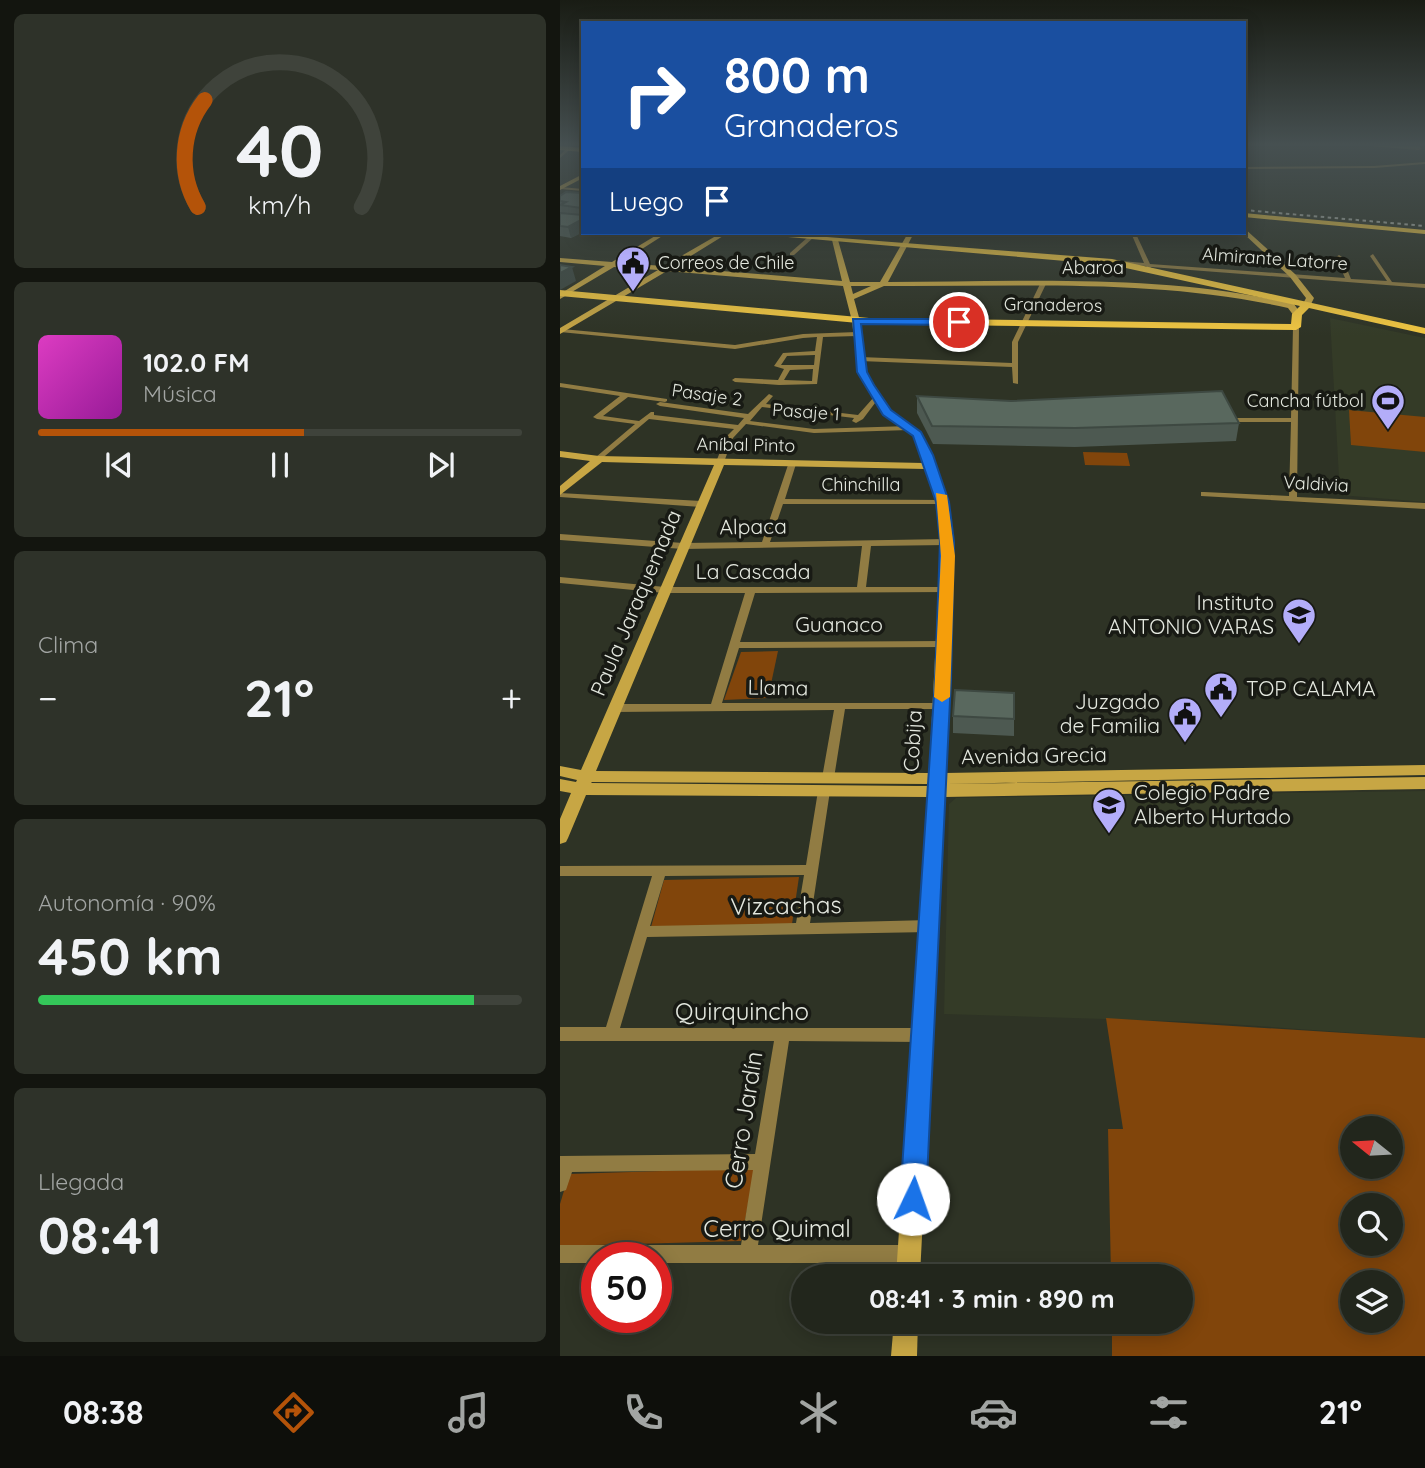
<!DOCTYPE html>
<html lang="es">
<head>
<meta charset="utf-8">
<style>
	:root { --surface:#22261c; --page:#2e3229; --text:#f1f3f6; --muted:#a2a5a3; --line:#3f433b; --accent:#b45309 }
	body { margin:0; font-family:Quicksand,sans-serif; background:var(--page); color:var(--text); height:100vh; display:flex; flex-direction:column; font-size:26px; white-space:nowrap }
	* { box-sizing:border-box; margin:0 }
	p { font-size:23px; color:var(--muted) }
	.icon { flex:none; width:38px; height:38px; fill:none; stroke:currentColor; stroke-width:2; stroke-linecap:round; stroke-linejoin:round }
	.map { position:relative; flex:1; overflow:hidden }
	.side { display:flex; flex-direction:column; gap:14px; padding:14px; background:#13150f; width:560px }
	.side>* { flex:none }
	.hud { position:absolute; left:21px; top:21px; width:665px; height:214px; border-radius:0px; box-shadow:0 4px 18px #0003,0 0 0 2px var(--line); background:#1a4fa0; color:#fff; overflow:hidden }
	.needle { width:46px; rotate:288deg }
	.fabs { position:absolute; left:780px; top:1116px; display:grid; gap:14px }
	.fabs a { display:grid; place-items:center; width:63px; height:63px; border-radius:50%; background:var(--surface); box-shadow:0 4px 18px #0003,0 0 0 2px var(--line); font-size:35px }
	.speed { position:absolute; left:21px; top:1242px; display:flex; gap:14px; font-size:35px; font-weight:700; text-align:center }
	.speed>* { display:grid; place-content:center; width:91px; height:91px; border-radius:50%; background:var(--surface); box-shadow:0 4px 18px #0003,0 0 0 2px var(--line); line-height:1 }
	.speed .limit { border:10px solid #d22; background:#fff; color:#111 }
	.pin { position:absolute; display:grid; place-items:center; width:60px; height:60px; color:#fff; margin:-30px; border:4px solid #fff; border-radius:50%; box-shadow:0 2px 7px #0007 }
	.me { position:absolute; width:77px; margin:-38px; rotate:3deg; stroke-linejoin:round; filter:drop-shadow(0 0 5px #0008) }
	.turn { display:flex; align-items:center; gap:24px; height:147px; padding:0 28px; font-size:32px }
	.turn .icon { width:91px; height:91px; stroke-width:2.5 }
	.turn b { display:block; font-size:49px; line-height:60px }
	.then { display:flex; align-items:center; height:66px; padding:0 28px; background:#0003; gap:14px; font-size:26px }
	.big { font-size:52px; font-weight:700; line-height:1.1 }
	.side .card { flex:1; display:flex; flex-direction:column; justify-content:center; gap:10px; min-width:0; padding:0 24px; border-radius:10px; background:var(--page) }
	.side .dial { align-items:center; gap:0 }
	.dial svg { height:182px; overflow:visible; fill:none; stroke:var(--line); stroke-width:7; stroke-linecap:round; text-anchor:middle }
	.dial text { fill:var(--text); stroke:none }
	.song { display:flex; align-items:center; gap:21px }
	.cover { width:84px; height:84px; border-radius:10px; background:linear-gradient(135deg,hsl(310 70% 55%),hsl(300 70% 35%)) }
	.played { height:7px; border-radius:4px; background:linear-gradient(90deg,var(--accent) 55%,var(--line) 55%) }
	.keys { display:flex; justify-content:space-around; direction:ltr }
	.heat { display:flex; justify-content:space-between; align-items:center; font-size:38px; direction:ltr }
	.charge { height:10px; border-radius:5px; background:linear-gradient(90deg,#34c759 90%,var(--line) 0) }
	.trip { position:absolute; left:231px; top:1264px; width:402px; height:70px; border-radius:35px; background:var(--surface); box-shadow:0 4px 18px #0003,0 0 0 2px var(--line); font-weight:700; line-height:70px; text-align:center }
	.tabs { display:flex; height:112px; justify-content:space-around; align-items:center; background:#0e0f0b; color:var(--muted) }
	.tabs .icon { width:49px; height:49px }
	.tabs .on { color:var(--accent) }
	.tabs b { font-size:32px; color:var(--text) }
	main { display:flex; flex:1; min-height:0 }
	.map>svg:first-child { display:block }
	.built { fill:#343b27 }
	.green { fill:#81450b; fill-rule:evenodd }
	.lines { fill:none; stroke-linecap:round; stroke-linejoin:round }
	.street { fill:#917c43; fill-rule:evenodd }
	.secondary { fill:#c7a644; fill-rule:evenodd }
	.primary { fill:#f1c641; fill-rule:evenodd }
	.rail { stroke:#b2b6ac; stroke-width:2; stroke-dasharray:3.5 3.5; stroke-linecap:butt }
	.wall { fill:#4d5951 }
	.shaded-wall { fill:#3e4942 }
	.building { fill:#59685e; stroke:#3e4942; stroke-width:2 }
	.route { fill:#1a73e8; stroke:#114b97; stroke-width:2 }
	.slow { fill:#f59e0b }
	.labels { text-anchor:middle; stroke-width:7; stroke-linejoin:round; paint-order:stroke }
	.far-street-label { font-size:18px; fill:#e4e8df; stroke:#181a14 }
	.far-poi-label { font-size:18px; fill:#e4e8df; stroke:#181a14; text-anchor:start }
	.street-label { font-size:21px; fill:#e4e8df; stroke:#181a14 }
	.poi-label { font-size:21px; fill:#e4e8df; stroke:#181a14; text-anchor:end }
	.near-street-label { font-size:24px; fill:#e4e8df; stroke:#181a14 }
</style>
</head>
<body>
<main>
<section class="side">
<div class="card dial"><svg viewBox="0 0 100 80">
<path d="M14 69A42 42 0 1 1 86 69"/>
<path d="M14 69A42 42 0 0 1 17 22" stroke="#b45309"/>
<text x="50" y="56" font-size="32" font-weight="700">40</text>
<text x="50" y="72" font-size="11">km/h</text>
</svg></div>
<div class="card">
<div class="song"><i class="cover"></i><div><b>102.0 FM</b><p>Música</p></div></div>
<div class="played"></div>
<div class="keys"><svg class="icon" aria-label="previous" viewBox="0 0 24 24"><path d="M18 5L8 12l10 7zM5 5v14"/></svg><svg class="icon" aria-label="pause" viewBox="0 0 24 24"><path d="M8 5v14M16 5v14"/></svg><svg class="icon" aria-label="next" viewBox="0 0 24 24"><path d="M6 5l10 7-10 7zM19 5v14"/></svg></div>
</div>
<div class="card"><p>Clima</p>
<div class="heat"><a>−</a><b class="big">21°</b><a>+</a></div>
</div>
<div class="card"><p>Autonomía · 90%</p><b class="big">450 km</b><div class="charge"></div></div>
<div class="card"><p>Llegada</p><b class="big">08:41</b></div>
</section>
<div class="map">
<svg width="865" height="1356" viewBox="0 0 865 1356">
	<rect width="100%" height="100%" fill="#2e3325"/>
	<g class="built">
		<path d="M770 318 865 338V502L780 495Z"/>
		<path d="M865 791V1038L640 1022 384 1014 389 804 396 798Z"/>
	</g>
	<g class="green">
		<path d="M789 410 865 417V452L791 445Z"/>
		<path d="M523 452 567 453 570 466 525 465Z"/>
		<path d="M218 651 208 698 164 700 181 652Z"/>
		<path d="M239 877 232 924 91 927 104 880Z"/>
		<path d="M546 1018 865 1038V1356H552V1321H621V1276H551L548 1129H563ZM793 1129H831V1167H793ZM793 1206H831V1244H793ZM793 1283H831V1321H793Z"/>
		<path d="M195 1168 181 1241 0 1246V1204L9 1174Z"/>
	</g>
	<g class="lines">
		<g class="street">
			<path d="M9 146 13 147 0 158V155Z"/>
			<path d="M811 146H859L861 149 859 150Z"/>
			<path d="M865 162V164L814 168 684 169V167L814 166Z"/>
			<path d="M0 187 23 189V191L0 189Z"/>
			<path d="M571 233H651L649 234H576L590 264 785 278 776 257 779 255 782 257 791 279 827 281 810 256 813 254 832 282 865 284V288L591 267 589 270 586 266 559 264 561 261 584 263Z"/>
			<path d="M248 237 253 238 234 255H230V253Z"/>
			<path d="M483 282 486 284 458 342V384L453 383 452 367 300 361 297 359 300 357 452 363V342L480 284Z"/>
			<path d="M736 325 739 327 737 497 865 503V509L641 496V492H644L729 496 731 422H671L667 420 671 418H731L733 327Z"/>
			<path d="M2 329 175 345 243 334 297 332 300 334 297 336 263 337 257 384 219 385 175 382 172 380 175 378 218 380 224 369 214 366 223 353 255 351 257 337 243 338 175 349 0 332V330ZM255 355 254 365H221L227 356ZM253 369 252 381 224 380 230 370Z"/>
			<path d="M0 383 107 399V401L105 402 68 397 43 416 79 421 91 412H94V415L178 425 184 418 100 406 96 404 100 402 188 414 209 394 213 396 206 404 298 415 314 397H318V399L303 419 296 423 292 421 294 418 202 407 190 421 254 429 349 426 353 428 349 430 254 433 186 424 173 438 164 462 160 464 156 462 166 437 174 429 89 419 39 461H36V457L75 424 37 419 33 417 60 396 0 387Z"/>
			<path d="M229 462H232L236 464 225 499 383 500 387 502 383 504H223L210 542 387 539 391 542 387 545 311 546 306 587H386L391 590 389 592 195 593 180 642 385 641 390 644 385 647 179 648 162 703H385L386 705 381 709H285L274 778 272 781H264L262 778 274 710 54 712 49 708 54 704H151L185 593H105L0 583V577L105 587H297L302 546 123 549 0 540V534L123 543 202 542Z"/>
			<path d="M0 493 141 501 145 504 141 507 0 497Z"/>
			<path d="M264 787 268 788 270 791 250 923 370 920 375 922 377 926 375 930 370 932 87 937 60 1028H363L368 1030 370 1035 368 1040 363 1042 229 1041 198 1245H350L356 1248 359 1254 356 1260 350 1263H96V1258H37V1263H0V1245H181L193 1170 12 1172 6 1190 0 1192V1156L195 1154 214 1041H0V1027H46L92 876H0V866L246 865 258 791 260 788ZM244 875 236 923 90 926 105 876Z"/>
		</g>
		<g class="secondary">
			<path d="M23 174V178L0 190V186Z"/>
			<path d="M684 228 735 274 754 298 749 308 742 306 746 298 730 277 683 233Z"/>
			<path d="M100 233H107L60 263 104 266 161 233H168L113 267 282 281 272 240 275 238 278 240 290 282H320L348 233H354L328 282C463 282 601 273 734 304L741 314 740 316H734L728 308C596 278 459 287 324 286L294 299 300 321 306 372 331 410 361 432 373 463 377 466 375 468 389 502 393 542 385 773 865 765V775L384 784 865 777V789L384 797 360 1276H336L368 797 26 795 8 838 6 842 0 844V819L11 793 0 791V779L16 782 17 780 0 776V766L21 770 154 465 42 462 0 495V486L30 461 0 457V451L39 456 363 463 353 435 324 414 298 372 292 321 283 286 107 271 0 334V328L98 270 54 267 0 299V294L45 266 0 262V258L52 262ZM291 286H311L293 294ZM164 465 365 469 377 502 381 542 369 773 36 771ZM32 782 368 784V786H357L31 783Z"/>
			<path d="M334 1321H358L357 1356H331Z"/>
		</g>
		<g class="primary">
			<path d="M0 146 23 148V152L0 150Z"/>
			<path d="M684 213 865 230V234L684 217Z"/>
			<path d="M182 233H215L552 259 865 328V334L749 308 742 315 741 327 736 330 309 324 0 296V290L309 318 731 324 732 314 740 306 552 265Z"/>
		</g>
		<path class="rail" d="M684 210 865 226"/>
	</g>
	<g class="wall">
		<path d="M23 193V232L11 238 0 236V213H2L0 212V196Z"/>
		<path d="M357 396 679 423 676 441 515 447 373 444 357 413Z"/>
		<path d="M454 693V736L393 733V716Z"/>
	</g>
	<g class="shaded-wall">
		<path d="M23 219V232L11 238 8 227Z"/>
		<path d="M12 267 16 281 0 290V273Z"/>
	</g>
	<g class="building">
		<path d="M6 192 23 193V219L8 227 0 226V213L22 215V208L0 205 6 202 0 201V196Z"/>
		<path d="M0 265 12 267 0 273Z"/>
		<path d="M662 391 679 423 515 428 372 426 357 396 451 401Z"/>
		<path d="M395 690 454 693V719L393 716Z"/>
	</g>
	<linearGradient id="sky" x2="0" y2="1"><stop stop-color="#191c14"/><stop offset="0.43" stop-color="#465051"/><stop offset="1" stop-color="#465051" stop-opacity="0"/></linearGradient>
	<rect width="865" height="336" fill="url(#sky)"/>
	<path class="route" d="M293 319H399L403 322 399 325 301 324 307 372 314 385 331 410 361 432 373 455 389 502 394 542 391 680 366 1199 362 1208 353 1212 344 1208 340 1199 375 680 380 542 376 502 353 436 323 415 297 372Z"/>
	<path class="slow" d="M376 493 387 495 395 556 390 697 382 702 374 697 381 556Z"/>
	<defs>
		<g id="civic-pin" transform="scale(1.75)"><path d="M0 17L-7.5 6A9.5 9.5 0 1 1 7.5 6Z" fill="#b3adf9" stroke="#181a14"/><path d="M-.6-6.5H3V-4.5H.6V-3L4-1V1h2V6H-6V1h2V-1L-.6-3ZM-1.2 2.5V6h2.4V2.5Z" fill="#111"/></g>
		<g id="stadium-pin" transform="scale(1.75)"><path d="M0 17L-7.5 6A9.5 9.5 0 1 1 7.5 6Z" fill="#b3adf9" stroke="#181a14"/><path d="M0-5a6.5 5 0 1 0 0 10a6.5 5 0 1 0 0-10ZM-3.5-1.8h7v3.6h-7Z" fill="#111"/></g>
		<g id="school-pin" transform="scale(1.75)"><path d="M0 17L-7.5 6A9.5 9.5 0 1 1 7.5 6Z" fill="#b3adf9" stroke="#181a14"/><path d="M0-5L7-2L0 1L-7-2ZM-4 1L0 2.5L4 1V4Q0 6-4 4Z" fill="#111"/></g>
	</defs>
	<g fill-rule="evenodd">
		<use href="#civic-pin" x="73" y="263"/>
		<use href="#stadium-pin" x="828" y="401"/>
		<use href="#school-pin" x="739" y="615"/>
		<use href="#civic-pin" x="661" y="689"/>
		<use href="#civic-pin" x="625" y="714"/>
		<use href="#school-pin" x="549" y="805"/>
	</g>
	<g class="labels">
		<g class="far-street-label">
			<text transform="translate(715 259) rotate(4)" y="6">Almirante Latorre</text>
			<text x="533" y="274">Abaroa</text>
			<text transform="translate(493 305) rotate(1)" y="6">Granaderos</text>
			<text transform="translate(147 395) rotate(8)" y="6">Pasaje 2</text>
			<text transform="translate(246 412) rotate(4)" y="6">Pasaje 1</text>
			<text transform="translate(186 445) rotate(1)" y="6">Aníbal Pinto</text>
			<text transform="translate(756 484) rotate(3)" y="6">Valdivia</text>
			<text x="301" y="491">Chinchilla</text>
		</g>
		<g class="far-poi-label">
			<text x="98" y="269">Correos de Chile</text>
			<text x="804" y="407" text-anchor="end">Cancha fútbol</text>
		</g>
		<g class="street-label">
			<text transform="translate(193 527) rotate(-1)" y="7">Alpaca</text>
			<text x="193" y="579">La Cascada</text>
			<text transform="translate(76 603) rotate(-67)" y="7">Paula Jaraquemada</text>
			<text x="279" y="632">Guanaco</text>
			<text transform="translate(218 688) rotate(1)" y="7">Llama</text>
			<text transform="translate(353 741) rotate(-87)" y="7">Cobija</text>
			<text transform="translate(474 756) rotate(-1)" y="7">Avenida Grecia</text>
		</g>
		<g class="poi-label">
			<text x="714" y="610">Instituto<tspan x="714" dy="24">ANTONIO VARAS</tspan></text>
			<text x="686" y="696" text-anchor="start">TOP CALAMA</text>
			<text x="600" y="709">Juzgado<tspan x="600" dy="24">de Familia</tspan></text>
			<text x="574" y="800" text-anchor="start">Colegio Padre<tspan x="574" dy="24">Alberto Hurtado</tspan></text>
		</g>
		<g class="near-street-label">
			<text transform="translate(226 906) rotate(-1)" y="8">Vizcachas</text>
			<text x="182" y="1020">Quirquincho</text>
			<text transform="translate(184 1120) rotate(-81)" y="8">Cerro Jardín</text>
			<text x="217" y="1237">Cerro Quimal</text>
		</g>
	</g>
</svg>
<div class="fabs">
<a><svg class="needle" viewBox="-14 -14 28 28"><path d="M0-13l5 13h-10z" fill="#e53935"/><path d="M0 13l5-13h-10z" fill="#a2a5a3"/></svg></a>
<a><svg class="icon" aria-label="search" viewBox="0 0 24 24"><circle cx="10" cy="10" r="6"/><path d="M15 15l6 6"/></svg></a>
<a><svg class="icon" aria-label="layers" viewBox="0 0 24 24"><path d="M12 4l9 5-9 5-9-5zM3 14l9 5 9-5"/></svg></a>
</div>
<div class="speed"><div class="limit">50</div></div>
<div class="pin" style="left:399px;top:322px;background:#d93025"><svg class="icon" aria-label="arrive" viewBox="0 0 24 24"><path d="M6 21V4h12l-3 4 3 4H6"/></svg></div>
<svg class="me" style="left:353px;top:1199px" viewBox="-20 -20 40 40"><circle r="19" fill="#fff"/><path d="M0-13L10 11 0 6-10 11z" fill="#1a73e8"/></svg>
<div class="trip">08:41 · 3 min · 890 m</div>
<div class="hud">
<div class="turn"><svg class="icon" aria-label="right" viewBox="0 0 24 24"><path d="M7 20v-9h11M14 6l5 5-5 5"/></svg><div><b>800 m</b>Granaderos</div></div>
<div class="then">Luego<svg class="icon" aria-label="arrive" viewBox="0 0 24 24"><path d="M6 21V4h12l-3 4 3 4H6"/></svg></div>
</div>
</div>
</main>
<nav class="tabs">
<b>08:38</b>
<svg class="icon on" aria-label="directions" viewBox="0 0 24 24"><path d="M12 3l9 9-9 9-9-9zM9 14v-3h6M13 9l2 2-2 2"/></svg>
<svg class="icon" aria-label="music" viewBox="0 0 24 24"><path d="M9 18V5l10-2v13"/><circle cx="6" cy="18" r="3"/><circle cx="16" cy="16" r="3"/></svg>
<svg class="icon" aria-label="phone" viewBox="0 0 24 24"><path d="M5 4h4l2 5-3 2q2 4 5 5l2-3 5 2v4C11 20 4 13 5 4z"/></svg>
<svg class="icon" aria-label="climate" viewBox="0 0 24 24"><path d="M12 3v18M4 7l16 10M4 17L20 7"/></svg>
<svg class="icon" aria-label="car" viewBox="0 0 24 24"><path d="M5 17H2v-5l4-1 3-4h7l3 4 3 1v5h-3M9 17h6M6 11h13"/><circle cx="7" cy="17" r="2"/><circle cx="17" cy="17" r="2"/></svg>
<svg class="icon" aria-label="filters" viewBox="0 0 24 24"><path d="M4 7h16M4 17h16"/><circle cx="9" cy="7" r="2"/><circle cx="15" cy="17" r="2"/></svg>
<b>21°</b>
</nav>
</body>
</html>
